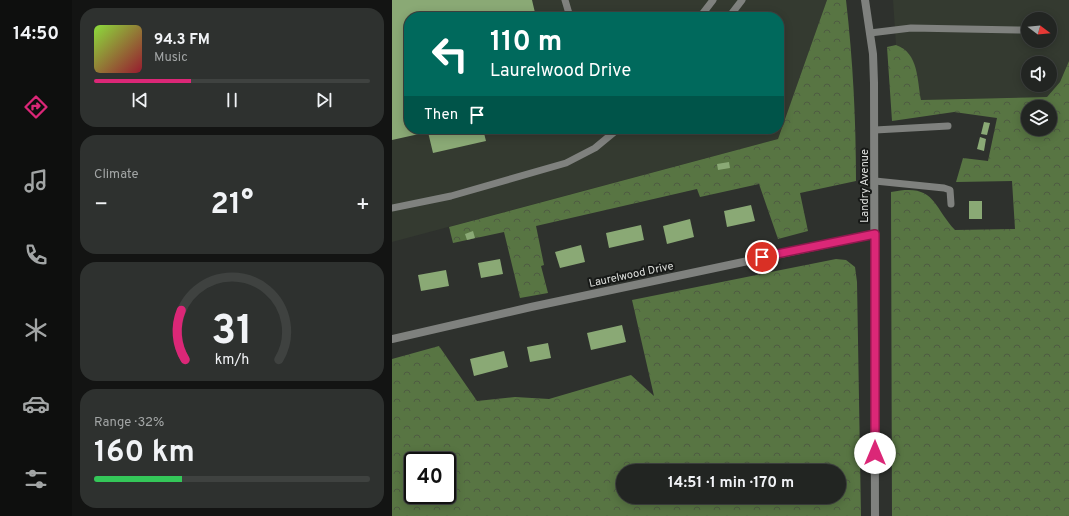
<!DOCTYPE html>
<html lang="en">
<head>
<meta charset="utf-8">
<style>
	:root { --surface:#222522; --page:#2e312f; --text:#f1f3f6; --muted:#a2a5a5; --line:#3f4240; --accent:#db2777 }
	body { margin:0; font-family:Overpass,sans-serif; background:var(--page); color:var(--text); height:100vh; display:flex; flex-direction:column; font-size:15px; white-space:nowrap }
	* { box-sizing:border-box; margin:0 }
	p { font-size:13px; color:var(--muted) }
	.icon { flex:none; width:22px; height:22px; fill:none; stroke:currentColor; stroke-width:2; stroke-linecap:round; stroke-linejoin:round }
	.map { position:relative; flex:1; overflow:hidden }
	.sheet { display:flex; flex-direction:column; gap:8px; padding:8px; background:#131413; width:320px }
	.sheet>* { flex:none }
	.guide { position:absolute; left:12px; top:12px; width:380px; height:122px; border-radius:16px; box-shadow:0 2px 10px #0003,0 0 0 1px var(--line); background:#00695c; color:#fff; overflow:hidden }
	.needle { width:26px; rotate:106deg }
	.buttons { position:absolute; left:629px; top:12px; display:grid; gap:8px }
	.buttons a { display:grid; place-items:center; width:36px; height:36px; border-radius:50%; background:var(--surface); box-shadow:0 2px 10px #0003,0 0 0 1px var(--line); font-size:20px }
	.speed { position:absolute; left:12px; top:452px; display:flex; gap:8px; font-size:20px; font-weight:700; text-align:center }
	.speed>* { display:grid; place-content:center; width:52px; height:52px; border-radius:50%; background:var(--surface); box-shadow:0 2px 10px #0003,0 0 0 1px var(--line); line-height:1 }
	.speed .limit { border:2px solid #111; border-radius:6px; background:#fff; color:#111 }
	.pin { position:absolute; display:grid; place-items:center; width:34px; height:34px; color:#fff; margin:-17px; border:2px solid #fff; border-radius:50%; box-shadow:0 1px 4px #0007 }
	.me { position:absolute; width:44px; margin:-22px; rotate:0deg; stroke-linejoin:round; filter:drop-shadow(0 0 3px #0008) }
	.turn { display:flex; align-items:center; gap:14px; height:84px; padding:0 20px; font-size:18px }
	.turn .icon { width:52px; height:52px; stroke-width:2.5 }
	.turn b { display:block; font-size:28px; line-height:34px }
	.then { display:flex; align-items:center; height:38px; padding:0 20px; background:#0003; gap:8px; font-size:15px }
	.big { font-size:30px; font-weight:700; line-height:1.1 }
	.sheet .widget { flex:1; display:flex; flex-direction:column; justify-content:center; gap:6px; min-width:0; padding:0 14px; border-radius:16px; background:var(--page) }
	.sheet .dial { align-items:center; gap:0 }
	.dial svg { height:104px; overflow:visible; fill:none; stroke:var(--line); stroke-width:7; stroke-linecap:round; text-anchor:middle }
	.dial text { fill:var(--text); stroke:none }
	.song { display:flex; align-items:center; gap:12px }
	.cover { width:48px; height:48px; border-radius:6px; background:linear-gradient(135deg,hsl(90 70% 55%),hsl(350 70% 35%)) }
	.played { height:4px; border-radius:2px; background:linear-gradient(90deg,var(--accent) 35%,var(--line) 35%) }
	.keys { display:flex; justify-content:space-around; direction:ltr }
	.heat { display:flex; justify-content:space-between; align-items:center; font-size:22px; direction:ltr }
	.charge { height:6px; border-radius:3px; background:linear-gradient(90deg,#34c759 32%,var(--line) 0) }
	.trip { position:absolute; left:224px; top:464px; width:230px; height:40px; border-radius:20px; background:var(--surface); box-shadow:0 2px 10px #0003,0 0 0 1px var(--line); font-weight:700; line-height:40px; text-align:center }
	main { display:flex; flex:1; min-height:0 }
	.tabs { display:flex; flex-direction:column; width:72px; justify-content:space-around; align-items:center; background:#0e0f0e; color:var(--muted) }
	.tabs .icon { width:28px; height:28px }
	.tabs .active { color:var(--accent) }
	.tabs b { font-size:18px; color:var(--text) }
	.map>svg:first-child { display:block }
	.built { fill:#343a30; fill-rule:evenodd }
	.forest { fill:url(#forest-crowns); fill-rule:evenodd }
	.building { fill:#8aa975 }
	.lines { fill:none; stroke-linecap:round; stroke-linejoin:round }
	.service { stroke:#7f817e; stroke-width:7 }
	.minor { stroke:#7f817e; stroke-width:8 }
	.tertiary { stroke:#7f817e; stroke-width:8 }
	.route-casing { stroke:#8e194d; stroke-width:10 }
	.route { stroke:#db2777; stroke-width:7 }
	.labels { text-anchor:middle; stroke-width:4; stroke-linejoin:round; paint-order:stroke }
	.street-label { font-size:11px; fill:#dee0dd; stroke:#171917 }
</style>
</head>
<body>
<main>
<nav class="tabs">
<b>14:50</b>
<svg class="icon active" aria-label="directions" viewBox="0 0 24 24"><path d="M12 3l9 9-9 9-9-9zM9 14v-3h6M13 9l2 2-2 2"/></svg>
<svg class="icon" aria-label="music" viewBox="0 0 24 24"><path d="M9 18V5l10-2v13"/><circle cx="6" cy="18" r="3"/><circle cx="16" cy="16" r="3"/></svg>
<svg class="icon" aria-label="phone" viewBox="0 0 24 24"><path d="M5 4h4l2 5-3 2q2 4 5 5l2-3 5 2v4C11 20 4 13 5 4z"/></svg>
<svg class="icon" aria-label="climate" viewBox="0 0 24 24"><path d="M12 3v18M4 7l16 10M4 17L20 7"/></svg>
<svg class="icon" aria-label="car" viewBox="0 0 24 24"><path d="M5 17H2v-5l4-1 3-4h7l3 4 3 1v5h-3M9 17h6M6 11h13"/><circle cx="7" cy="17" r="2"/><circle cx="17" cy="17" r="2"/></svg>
<svg class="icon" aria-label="filters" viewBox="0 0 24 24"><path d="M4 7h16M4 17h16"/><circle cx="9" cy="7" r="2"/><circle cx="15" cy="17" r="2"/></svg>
</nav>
<section class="sheet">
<div class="widget">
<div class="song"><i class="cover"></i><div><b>94.3 FM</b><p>Music</p></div></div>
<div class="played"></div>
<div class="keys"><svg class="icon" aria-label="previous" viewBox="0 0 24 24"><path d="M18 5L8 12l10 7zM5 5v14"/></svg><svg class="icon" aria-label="pause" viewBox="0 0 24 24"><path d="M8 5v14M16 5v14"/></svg><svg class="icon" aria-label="next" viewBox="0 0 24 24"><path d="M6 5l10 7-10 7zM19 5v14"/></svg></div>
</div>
<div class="widget"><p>Climate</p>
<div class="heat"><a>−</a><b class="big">21°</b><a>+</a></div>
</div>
<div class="widget dial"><svg viewBox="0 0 100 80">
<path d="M14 69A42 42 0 1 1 86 69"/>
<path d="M14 69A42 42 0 0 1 11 31" stroke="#db2777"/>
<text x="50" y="56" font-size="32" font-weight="700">31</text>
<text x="50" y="72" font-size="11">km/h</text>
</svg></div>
<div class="widget"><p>Range · 32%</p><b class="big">160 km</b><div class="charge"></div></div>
</section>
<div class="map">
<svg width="677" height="516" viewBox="0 0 677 516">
	<defs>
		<pattern id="forest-crowns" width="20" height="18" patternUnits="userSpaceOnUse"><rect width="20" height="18" fill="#587543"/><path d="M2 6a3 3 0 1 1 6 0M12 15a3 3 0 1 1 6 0" fill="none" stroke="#4e5c42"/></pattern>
	</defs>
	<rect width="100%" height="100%" fill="#2e312d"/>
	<g class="built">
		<path d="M0 0H435L386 139 0 242ZM17 17H387V129H17Z"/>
		<path d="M501 0H677V61L668 82 655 97 529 100 511 48 504 45ZM636 19H658V41H636ZM636 63H658V85H636Z"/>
	</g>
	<g class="forest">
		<path d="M435 0H454C461 61 464 120 464 181L408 193 416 231 386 239 367 184 308 197 305 189 144 226 152 265 149 266 156 293 128 298 112 232 61 243 57 227 386 139Z"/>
		<path d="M504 45C527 53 525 80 529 100L655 97 668 82 677 61V516H500L499 192C543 183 540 205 563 230L623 229 620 181 564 182 571 158 596 161 605 118 562 112 500 121 495 47ZM636 107H658V129H636Z"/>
		<path d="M444 259 454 260 463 267 465 282 469 516H0V359L47 346 85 401 123 397 157 399 239 375 262 396 240 300ZM21 461H55V495H21ZM231 471H447V497H231Z"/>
	</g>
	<g class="building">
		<path d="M0 0H140L144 17H17V129H91L94 141 41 153 36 132 0 140Z"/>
		<path d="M592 122 598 123 595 135 589 134Z"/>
		<path d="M588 137 594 139 592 151 585 149Z"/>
		<path d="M337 162 338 168 326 170 325 164Z"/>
		<rect x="577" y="201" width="13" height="18"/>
		<path d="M359 205 363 221 335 227 332 211Z"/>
		<path d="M298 219 302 237 275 244 271 226Z"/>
		<path d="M249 225 252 240 217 248 214 233Z"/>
		<path d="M81 231 83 238 75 240 73 234Z"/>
		<path d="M189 245 193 262 168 268 163 252Z"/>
		<path d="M108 259 111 274 89 278 86 263Z"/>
		<path d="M54 270 57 286 29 291 26 275Z"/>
		<path d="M230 325 234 342 199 350 195 333Z"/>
		<path d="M156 343 159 358 138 362 135 347Z"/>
		<path d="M112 351 116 367 82 376 78 359Z"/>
	</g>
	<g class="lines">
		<g class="service">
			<path d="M173 0 178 17"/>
			<path d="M308 17 321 0"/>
			<path d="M337 17 350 0"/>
			<path d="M478 33 519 28 629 30"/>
			<path d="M483 130 556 126"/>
			<path d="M483 181 552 188 558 190 559 204"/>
			<path d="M0 208 59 196 174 163 203 148 226 129"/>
		</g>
		<path class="minor" d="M0 339 139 307 483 234"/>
		<path class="tertiary" d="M473 0 481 54 482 83 483 516"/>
	</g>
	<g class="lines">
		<g class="route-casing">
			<path id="route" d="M370 257 483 234V453"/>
		</g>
		<use href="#route" class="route"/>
	</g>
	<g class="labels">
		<g class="street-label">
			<text transform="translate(472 186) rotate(-90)" y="4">Landry Avenue</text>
			<text transform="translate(239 274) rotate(-12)" y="4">Laurelwood Drive</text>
		</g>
	</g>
</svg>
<div class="buttons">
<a><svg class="needle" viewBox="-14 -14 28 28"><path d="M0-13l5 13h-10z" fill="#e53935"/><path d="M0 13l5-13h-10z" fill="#a2a5a5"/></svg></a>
<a><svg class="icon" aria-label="sound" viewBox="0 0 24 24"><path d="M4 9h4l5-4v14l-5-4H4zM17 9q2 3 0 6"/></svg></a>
<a><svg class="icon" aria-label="layers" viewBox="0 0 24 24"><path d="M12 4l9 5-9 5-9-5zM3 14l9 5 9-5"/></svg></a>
</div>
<div class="speed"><div class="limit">40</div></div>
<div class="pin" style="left:370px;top:257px;background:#d93025"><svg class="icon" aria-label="arrive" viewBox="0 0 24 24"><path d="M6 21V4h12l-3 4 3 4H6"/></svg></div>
<svg class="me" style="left:483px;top:453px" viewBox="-20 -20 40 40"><circle r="19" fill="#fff"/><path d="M0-13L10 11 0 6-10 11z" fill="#db2777"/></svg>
<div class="trip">14:51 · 1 min · 170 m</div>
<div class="guide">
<div class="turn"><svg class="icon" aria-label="left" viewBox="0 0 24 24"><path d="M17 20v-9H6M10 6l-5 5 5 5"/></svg><div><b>110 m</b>Laurelwood Drive</div></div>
<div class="then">Then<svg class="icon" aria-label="arrive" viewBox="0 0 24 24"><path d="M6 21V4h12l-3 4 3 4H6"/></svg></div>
</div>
</div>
</main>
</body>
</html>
